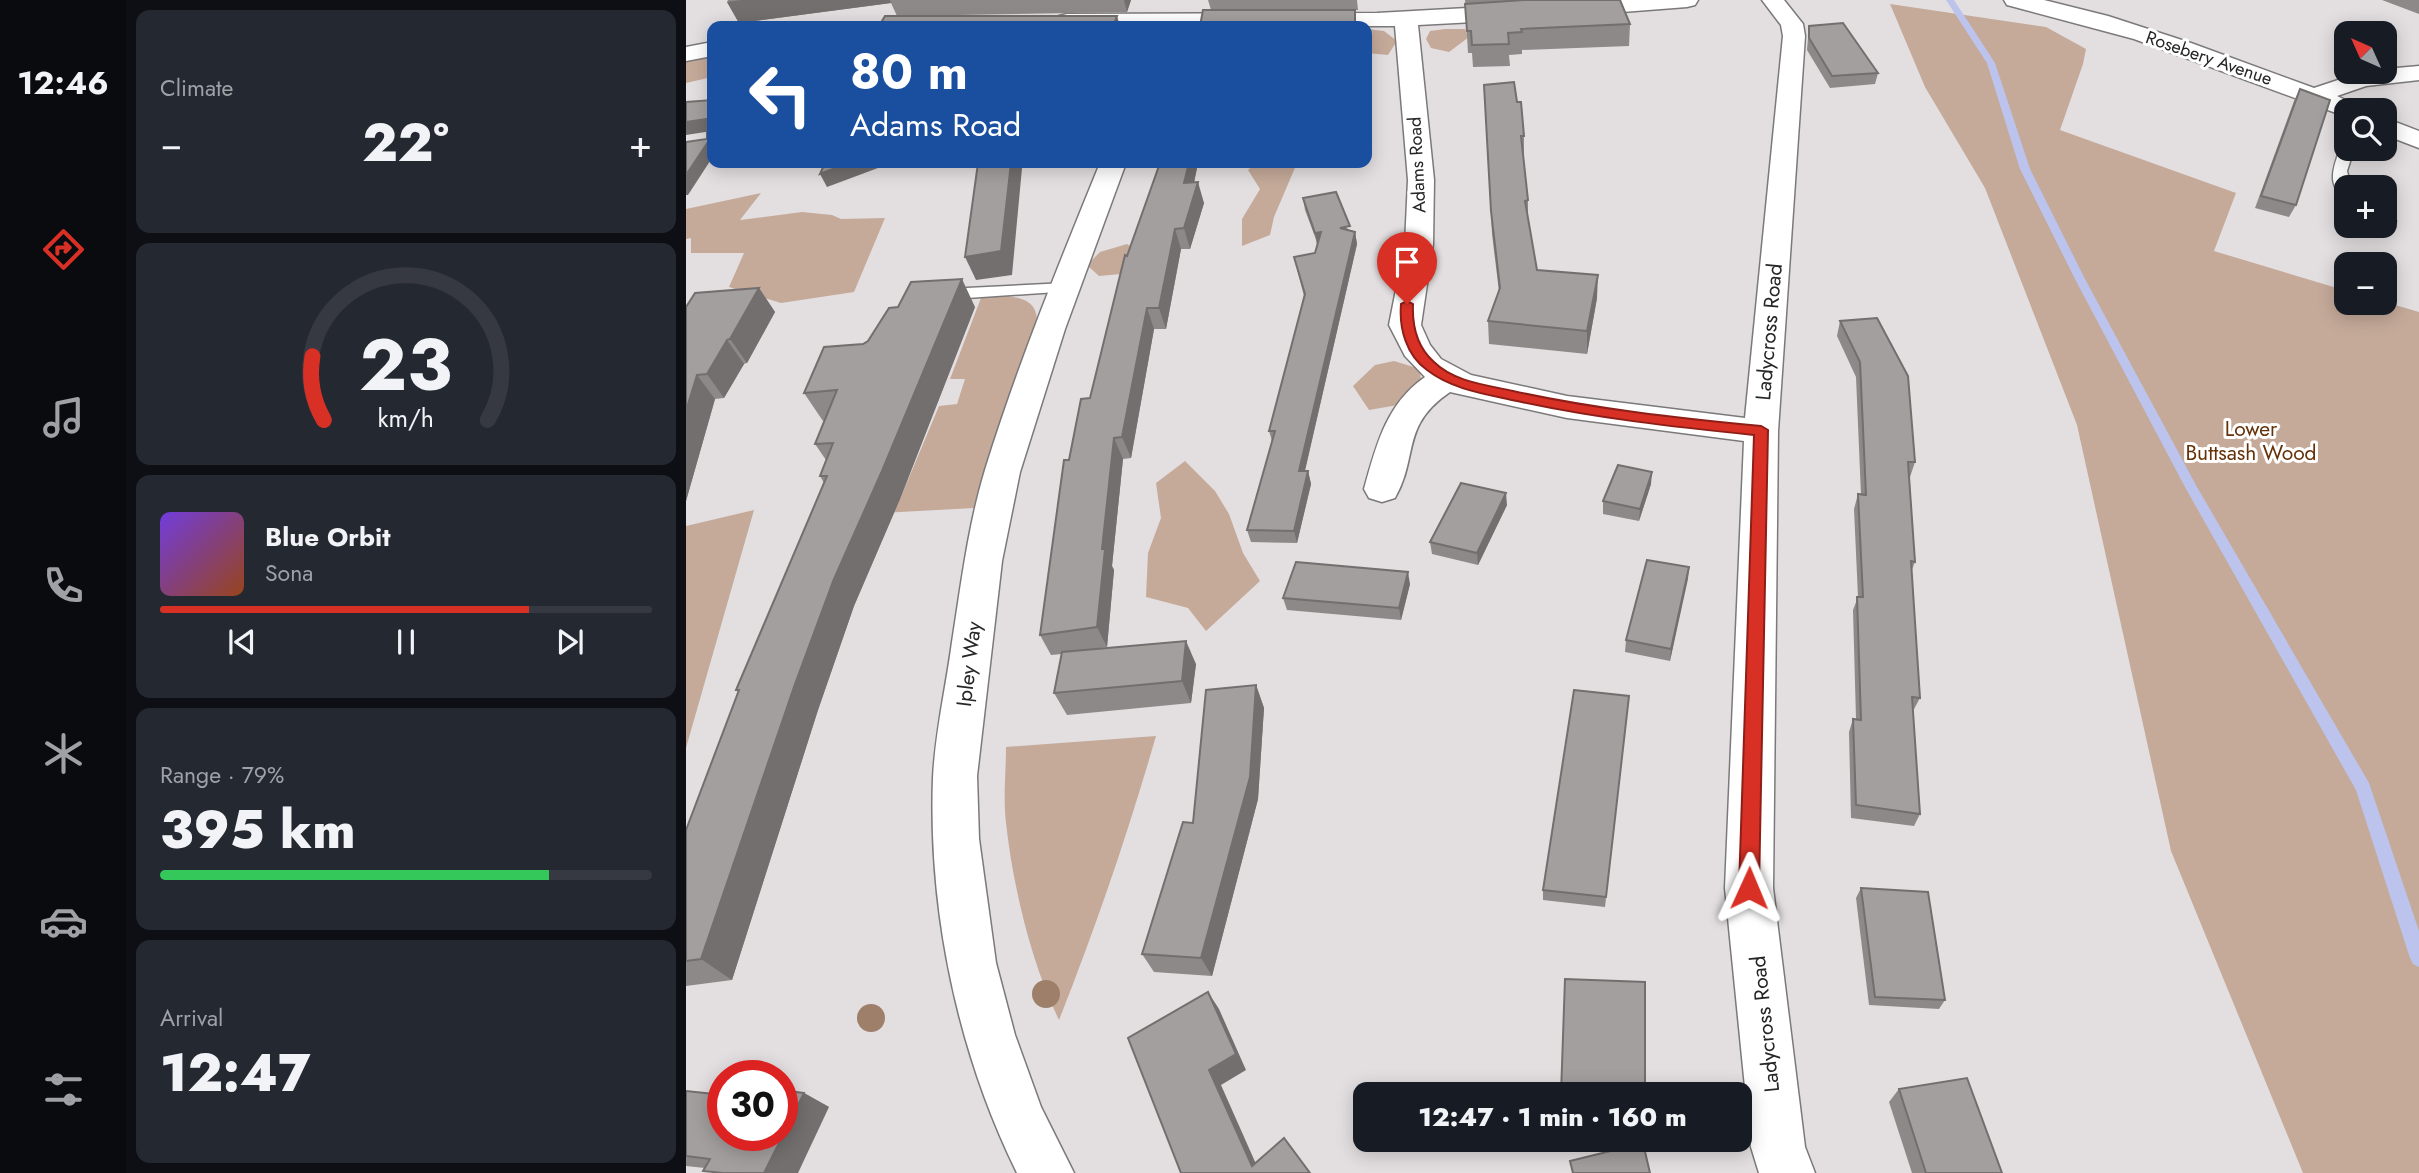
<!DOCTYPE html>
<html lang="en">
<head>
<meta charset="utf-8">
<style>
	:root { --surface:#171b24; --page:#242831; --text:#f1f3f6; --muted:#9ea1a6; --line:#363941; --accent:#d93025 }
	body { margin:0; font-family:Jost,sans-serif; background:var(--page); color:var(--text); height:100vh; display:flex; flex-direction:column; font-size:26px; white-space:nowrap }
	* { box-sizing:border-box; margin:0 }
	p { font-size:23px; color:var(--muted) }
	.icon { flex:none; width:38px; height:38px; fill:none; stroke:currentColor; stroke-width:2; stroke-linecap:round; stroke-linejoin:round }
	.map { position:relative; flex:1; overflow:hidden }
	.side { display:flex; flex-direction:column; gap:10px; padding:10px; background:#0d0f14; width:560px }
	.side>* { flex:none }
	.hud { position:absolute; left:21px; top:21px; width:665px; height:147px; border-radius:14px; box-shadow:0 4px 18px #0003; background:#1a4fa0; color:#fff; overflow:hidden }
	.needle { width:46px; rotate:315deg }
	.controls { position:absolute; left:1648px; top:21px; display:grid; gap:14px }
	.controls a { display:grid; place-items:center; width:63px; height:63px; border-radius:14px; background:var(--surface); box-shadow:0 4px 18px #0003; font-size:35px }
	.speed { position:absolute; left:21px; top:1060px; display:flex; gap:14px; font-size:35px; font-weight:700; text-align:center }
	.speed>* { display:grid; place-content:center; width:91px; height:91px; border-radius:50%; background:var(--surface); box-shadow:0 4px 18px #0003; line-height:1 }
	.speed .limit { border:10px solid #d22; background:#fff; color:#111 }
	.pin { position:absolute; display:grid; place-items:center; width:60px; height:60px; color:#fff; margin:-72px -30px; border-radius:50% 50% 50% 0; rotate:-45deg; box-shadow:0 0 7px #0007 }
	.pin .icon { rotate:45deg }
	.me { position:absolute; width:77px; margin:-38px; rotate:1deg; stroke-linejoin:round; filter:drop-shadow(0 0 5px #0008) }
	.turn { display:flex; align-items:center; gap:24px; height:147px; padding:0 28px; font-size:32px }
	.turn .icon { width:91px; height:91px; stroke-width:2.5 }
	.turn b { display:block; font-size:49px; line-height:60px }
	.big { font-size:52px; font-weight:800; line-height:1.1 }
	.side .widget { flex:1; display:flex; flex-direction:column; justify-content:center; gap:10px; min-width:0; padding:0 24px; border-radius:14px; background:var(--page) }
	.side .dial { align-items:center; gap:0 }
	.dial svg { height:182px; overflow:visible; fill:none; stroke:var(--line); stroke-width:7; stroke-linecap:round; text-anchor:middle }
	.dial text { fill:var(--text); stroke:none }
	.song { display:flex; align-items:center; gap:21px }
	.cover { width:84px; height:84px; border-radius:10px; background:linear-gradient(135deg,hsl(260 70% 55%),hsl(20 70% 35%)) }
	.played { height:7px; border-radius:4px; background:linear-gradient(90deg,var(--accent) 75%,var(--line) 75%) }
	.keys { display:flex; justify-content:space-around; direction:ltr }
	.heat { display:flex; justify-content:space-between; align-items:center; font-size:38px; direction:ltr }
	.charge { height:10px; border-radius:5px; background:linear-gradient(90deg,#34c759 79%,var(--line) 0) }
	.trip { position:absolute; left:667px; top:1082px; width:399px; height:70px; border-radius:14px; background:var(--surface); box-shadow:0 4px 18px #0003; font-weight:800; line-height:70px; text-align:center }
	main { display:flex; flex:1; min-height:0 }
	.menu { display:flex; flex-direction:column; width:126px; justify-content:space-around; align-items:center; background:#090b0e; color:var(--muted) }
	.menu .icon { width:49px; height:49px }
	.menu .on { color:var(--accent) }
	.menu b { font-size:32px; color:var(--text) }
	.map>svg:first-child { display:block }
	.green { fill:#c5aa9a }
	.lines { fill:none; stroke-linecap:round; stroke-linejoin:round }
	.stream { fill:#bcc4ee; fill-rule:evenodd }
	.service-casing { stroke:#7c797a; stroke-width:3 }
	.minor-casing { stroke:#7c797a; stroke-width:3 }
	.service { fill:#fff; fill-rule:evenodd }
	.minor { fill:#fff; fill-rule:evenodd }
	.tree { fill:#9d7f6a }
	.wall { fill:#8d8989 }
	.shaded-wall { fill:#736f6f }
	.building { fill:#a49f9f; stroke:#736f6f; stroke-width:2 }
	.route { fill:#d93025; stroke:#8d1f18; stroke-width:2 }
	.labels { text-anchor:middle; stroke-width:6; stroke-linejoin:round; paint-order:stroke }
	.far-street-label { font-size:18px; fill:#272627; stroke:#fff }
	.street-label { font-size:21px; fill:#272627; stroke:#fff }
	.park-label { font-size:21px; fill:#643108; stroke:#fff }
</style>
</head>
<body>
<main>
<nav class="menu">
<b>12:46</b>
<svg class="icon on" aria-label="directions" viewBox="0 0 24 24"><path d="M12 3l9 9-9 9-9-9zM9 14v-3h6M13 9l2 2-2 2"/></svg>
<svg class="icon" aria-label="music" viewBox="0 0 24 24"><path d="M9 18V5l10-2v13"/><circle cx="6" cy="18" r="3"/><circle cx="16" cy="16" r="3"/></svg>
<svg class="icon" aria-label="phone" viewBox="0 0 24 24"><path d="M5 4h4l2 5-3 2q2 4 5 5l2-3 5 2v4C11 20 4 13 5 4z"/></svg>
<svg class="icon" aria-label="climate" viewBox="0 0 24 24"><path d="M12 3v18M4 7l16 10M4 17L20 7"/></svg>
<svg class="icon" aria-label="car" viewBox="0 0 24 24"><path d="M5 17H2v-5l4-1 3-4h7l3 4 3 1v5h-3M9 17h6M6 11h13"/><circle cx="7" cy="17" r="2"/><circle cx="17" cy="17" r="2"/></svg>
<svg class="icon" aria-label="filters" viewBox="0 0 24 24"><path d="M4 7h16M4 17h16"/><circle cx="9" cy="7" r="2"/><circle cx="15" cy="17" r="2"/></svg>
</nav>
<section class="side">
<div class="widget"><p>Climate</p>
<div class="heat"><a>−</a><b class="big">22°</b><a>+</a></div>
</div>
<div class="widget dial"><svg viewBox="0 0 100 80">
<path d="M14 69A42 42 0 1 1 86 69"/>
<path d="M14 69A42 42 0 0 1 9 41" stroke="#d93025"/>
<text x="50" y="56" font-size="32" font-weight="700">23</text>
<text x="50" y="72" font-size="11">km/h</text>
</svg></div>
<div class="widget">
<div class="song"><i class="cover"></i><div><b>Blue Orbit</b><p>Sona</p></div></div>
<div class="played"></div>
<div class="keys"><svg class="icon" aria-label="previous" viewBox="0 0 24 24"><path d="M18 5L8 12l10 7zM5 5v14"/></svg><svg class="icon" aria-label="pause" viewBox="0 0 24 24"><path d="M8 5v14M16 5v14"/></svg><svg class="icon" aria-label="next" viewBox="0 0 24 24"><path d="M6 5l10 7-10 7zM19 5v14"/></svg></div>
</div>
<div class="widget"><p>Range · 79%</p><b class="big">395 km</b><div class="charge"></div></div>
<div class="widget"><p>Arrival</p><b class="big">12:47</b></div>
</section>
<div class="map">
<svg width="1733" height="1173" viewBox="0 0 1733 1173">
	<rect width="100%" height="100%" fill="#e3dfe1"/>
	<g class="green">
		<path d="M1204 4 1360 27 1400 49 1397 64 1374 130 1550 193 1528 251 1661 291V303L1699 302 1733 312V1173H1617L1485 851 1391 425 1299 188 1239 87Z"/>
		<path d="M681 29 698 31 711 41 702 55 681 53Z"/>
		<path d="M759 29H779L783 37 763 52 745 48 740 39 744 31Z"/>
		<path d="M0 51 26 54V77L0 83Z"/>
		<path d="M570 163H611L588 217 584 235 556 246V219L574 189 562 170Z"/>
		<path d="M75 193 54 220 116 212 146 215 155 219 199 218 168 292 95 303 43 287 58 253H5V238L0 239V209Z"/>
		<path d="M441 244 462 257 435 274 413 276 401 265 414 252Z"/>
		<path d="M322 296C340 299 351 303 351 322L288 508 196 513 201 503 214 499 253 406 271 404 279 379H264L295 298Z"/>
		<path d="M708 361 734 369 735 384 712 405 683 410 667 386 689 365Z"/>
		<path d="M499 461 529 491 543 514 557 553 574 581 520 631 502 608 460 597 462 553 475 518 470 483Z"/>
		<path d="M68 510 0 748V526Z"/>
		<path d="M470 736C442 833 410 927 373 1020 345 963 327 886 320 823 317 798 320 772 320 747Z"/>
	</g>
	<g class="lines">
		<path class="stream" d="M1260 0H1268L1309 63 1344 169 1399 279 1511 487 1683 783 1733 931V967L1727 964 1724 958 1670 790 1499 487 1389 279 1334 169 1301 63Z"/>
		<g class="service-casing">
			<g id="service">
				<path d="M1661 145V149H1668L1661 171 1665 187H1661V196C1639 189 1648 165 1654 149Z"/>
				<path d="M1699 215 1710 221 1707 224 1699 225Z"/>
				<path d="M380 283 388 288 386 291 281 298 255 304 247 299 249 295 281 288Z"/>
			</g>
		</g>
		<g class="minor-casing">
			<g id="minor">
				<path d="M929 0H1012L1009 5 1001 7 846 19 732 25 748 180 747 244 735 325 744 345 755 359 785 375 881 396 1059 418 1097 36 1095 25 1076 0H1098L1117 24 1119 36 1092 431 1087 888 1119 1147 1129 1173H1073L1065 1147 1039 888 1058 441 881 418 764 392C714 426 733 456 709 498L696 502 683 498 678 489C690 446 700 404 739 377L719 356 703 325 719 244 722 180 709 26H375L370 21 373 16 381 14 691 13Z"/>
				<path d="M1318 0H1358L1422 16 1505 43 1628 88 1667 75 1699 72V69L1733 66V80L1680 86 1651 96 1670 105 1673 110H1661V117L1448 39 1321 5Z"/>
				<path d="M26 42V56L0 61V47Z"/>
				<path d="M1699 118 1733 131V148L1699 135Z"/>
				<path d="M414 163H440L379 329 334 472 316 561 291 776 293 839 310 963 329 1035 355 1107 388 1173H331C272 1053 242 912 247 778 249 733 260 687 266 642 275 585 282 526 299 470 331 366 373 264 414 163Z"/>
			</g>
		</g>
		<use href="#service" class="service"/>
		<use href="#minor" class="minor"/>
	</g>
	<g class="tree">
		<circle cx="360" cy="994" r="14"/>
		<circle cx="185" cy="1018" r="14"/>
	</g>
	<g class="wall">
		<path d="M42 0H445L441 12 211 16 205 3 53 23 41 2Z"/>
		<path d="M522 0H671L672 10H525Z"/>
		<path d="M779 0H934L944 24 943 46 836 50V54L823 55 824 66 787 67 786 53H782Z"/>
		<path d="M1696 0H1733V14Z"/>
		<path d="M1123 26 1192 73 1189 84 1144 88 1121 50Z"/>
		<path d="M798 85 831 102 838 136V159H837L842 200V219L851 270 911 298 901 354 803 344 802 321 813 292 806 234Z"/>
		<path d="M1614 89 1610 205 1603 217 1569 208 1608 101Z"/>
		<path d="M474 163H512L508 182 518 203 504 249H495L480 329H468L445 458 437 459 426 566 428 570 421 647 408 649 510 664 505 703 381 715 368 693 376 654 365 655 354 635 383 460 404 398 441 256Z"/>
		<path d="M617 198 665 231 669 232 671 244 619 471H622L625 484 611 543 565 542 561 530 586 441 583 431 618 296 608 257 629 253 632 245 619 210Z"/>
		<path d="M73 288 89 312 61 363 58 364 38 398 29 399 0 501 9 293Z"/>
		<path d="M289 307 214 499 168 606 132 710 46 980 0 986V830L52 692 50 690 138 483 134 476 140 460 129 444 138 420 137 421 118 393 177 344Z"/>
		<path d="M1154 321 1229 462 1224 477H1223L1229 562 1225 572 1234 698 1227 711 1234 814 1228 826 1165 818 1163 732 1167 719H1170L1167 610 1172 597 1168 509 1172 494 1175 495 1170 377 1151 336Z"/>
		<path d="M965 484 953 521 917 514V501Z"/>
		<path d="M821 505 792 565 746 554 744 542Z"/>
		<path d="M1003 567 984 661 939 652 940 640Z"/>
		<path d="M724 584 715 620 601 610 597 598Z"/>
		<path d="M570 685 578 708 572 799 526 976 468 972 456 954 507 823Z"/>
		<path d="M943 696 919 907 857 900V890Z"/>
		<path d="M1175 888 1259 1000 1253 1009 1183 1005 1170 898Z"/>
		<path d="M1213 1089 1316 1173H1226L1203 1102Z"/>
		<path d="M0 1091 37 1136 118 1093 143 1107 19 1168 0 1166Z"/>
	</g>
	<g class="shaded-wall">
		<path d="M55 0H204L205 3 53 23 41 2Z"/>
		<path d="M438 0H445L441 12Z"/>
		<path d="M431 16 434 26H427Z"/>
		<path d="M21 119 26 131 0 135V122Z"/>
		<path d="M26 136V158L2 195H0V175Z"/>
		<path d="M162 163H193L192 168 141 187 134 174Z"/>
		<path d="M325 163H333L336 168 326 275 290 280 279 257Z"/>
		<path d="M503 163H512L504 203 498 183Z"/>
		<path d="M512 182 518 203 504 249 498 228Z"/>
		<path d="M489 229 495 249 480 329 473 308Z"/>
		<path d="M635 232 637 244 631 245 629 233Z"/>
		<path d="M669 232 671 244 616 483 613 471Z"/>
		<path d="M912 275 911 298 901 354V331Z"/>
		<path d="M276 279 289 307 214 499 168 606 132 710 46 980 15 959 109 684 148 579Z"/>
		<path d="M73 288 89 312 61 363 44 339Z"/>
		<path d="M461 308 468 329 445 458 436 437Z"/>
		<path d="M41 340 58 364 38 398 21 374Z"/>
		<path d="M11 375 29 399 0 501V411Z"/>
		<path d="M428 438 437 459 426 566 428 570 421 647 411 627 416 549Z"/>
		<path d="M622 471 625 484 611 543 608 531Z"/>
		<path d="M966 472 965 484 953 521 954 509Z"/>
		<path d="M820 493 821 505 792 565 791 553Z"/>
		<path d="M1003 567 1002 579 984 661 985 649Z"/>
		<path d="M722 572 724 584 715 620 713 608Z"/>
		<path d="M500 641 510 664 505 703 496 681Z"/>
		<path d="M570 685 578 708 572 799 526 976 515 958Z"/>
		<path d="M522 992 533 1009 560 1070 535 1085 574 1173 566 1166 523 1070Z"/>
		<path d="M118 1093 143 1107 112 1173H78Z"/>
	</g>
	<g class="building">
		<path d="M838 0H934L944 24 835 29 836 32 822 33 823 44 786 45 785 31H781L779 4Z"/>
		<path d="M517 10H669V26H514Z"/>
		<path d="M199 16H431L427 26H193Z"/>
		<path d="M1157 23 1192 73 1146 76 1123 38V26Z"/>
		<path d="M828 82 831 102H835L838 136H835L842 200 839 201 851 270 912 275 901 331 802 321 814 288 805 211 798 85Z"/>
		<path d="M1614 89 1644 100 1610 205 1575 196Z"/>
		<path d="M26 100V136L0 175V142L21 139V119L0 122V102Z"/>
		<path d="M139 163H162L134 174Z"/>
		<path d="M292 163H325L315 251 279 257Z"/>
		<path d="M474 163H503L498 183 512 182 498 228 489 229 473 308H461L436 437 428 438 416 549H419L411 627 354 635 378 460H383L395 399 404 398 439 255 441 256Z"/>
		<path d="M650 192 664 226 654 228 669 232 613 471H622L608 531 561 530 589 431H583L619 294 608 257 629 253 635 232 629 233 617 198Z"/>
		<path d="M276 279 196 471 148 579 109 684 15 959 0 961V830L53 690H50L141 476H134L147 443 129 444 151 390 118 393 138 347 177 344 182 341 203 308 212 307 225 282Z"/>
		<path d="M73 288 44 339 41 340 21 374 11 375 0 411V307L9 293Z"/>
		<path d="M1191 318 1222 376 1229 462H1222L1229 562 1225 561 1234 698 1226 697 1234 814 1170 805 1167 719 1175 720 1171 597H1177L1172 494 1180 495 1174 362 1154 321Z"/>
		<path d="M932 465 966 472 954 509 917 501Z"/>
		<path d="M775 483 820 493 791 553 744 542Z"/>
		<path d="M961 560 1003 567 985 649 940 640Z"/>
		<path d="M610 562 722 572 713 608 597 598Z"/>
		<path d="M500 641 496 681 368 693 376 652Z"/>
		<path d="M570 685 564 777 515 958 456 954 497 822 507 823 520 690Z"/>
		<path d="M888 690 943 696 920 897 857 890Z"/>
		<path d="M1175 888 1242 892 1259 1000 1189 997Z"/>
		<path d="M879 979 959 982V1094H875Z"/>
		<path d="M522 992 550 1054 523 1070 566 1166 598 1138 624 1173H495L442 1038Z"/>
		<path d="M1281 1078 1316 1173H1240L1213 1089Z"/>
		<path d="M96 1090 118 1093 78 1173H37L17 1171 24 1159 0 1156V1091L37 1095V1136H96Z"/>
		<path d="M957 1143 964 1173H887L884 1161Z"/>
	</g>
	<path class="route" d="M721 301 727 304C726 326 731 347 748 362 768 382 801 385 827 391 909 409 991 418 1075 426L1082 430 1073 888 1070 894 1063 897 1056 894 1053 888 1068 435C988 427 909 418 831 401 800 394 767 390 741 370 720 355 713 328 715 304Z"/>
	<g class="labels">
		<g class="far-street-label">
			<text transform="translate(1523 58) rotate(19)" y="6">Rosebery Avenue</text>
			<text transform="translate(731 165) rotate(-93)" y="6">Adams Road</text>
		</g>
		<g class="street-label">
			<text transform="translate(1083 332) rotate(-85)" y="7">Ladycross Road</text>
			<text transform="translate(283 664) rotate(-83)" y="7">Ipley Way</text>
			<text transform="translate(1079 1024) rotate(-96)" y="7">Ladycross Road</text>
		</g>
		<g class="park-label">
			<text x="1565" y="436">Lower<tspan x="1565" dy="24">Buttsash Wood</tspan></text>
		</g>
	</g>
</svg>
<div class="controls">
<a><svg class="needle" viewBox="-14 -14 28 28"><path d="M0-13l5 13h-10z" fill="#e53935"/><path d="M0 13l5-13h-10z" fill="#9ea1a6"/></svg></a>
<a><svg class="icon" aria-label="search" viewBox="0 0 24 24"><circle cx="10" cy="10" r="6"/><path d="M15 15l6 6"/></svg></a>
<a>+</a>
<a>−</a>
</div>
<div class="speed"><div class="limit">30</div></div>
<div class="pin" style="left:721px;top:304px;background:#d93025"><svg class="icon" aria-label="arrive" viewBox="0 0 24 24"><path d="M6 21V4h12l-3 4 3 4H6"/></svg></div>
<svg class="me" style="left:1063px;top:888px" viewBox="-20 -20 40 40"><path d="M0-17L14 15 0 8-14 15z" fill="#d93025" stroke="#fff" stroke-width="4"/></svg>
<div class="trip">12:47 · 1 min · 160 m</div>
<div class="hud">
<div class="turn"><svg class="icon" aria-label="left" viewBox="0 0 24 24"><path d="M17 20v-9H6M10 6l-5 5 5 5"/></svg><div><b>80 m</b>Adams Road</div></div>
</div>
</div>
</main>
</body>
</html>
